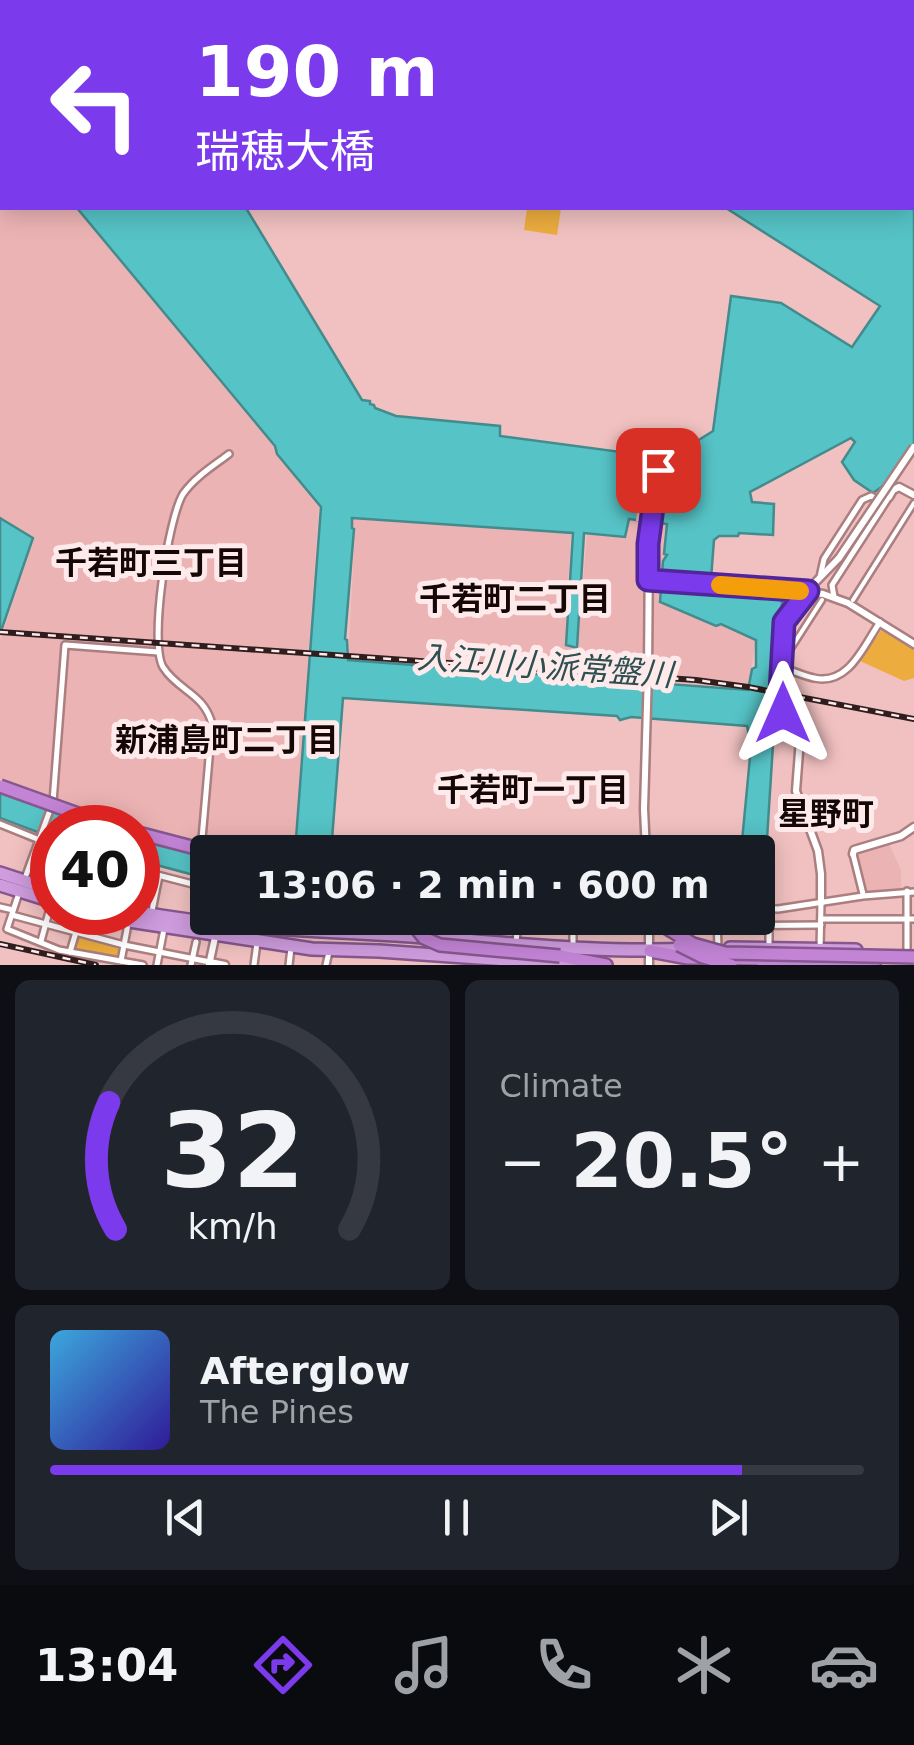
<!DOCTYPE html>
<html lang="en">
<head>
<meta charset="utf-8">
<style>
	:root { --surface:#171b24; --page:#20242c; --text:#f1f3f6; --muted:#9ea1a6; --line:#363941; --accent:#7c3aed }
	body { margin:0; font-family:"DejaVu Sans","Noto Sans JP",sans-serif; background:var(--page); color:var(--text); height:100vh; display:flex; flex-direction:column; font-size:38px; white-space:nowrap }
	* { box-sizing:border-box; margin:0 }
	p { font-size:32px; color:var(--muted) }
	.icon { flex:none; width:55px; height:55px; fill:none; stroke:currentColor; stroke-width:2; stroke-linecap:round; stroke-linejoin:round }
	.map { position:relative; height:965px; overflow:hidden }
	.drawer { display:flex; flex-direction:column; gap:15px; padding:15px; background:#0d0f14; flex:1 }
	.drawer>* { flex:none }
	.guide { position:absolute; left:0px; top:0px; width:915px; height:210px; box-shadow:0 5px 25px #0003; background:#7c3aed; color:#fff; overflow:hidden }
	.speed { position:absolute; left:30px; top:805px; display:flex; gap:20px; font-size:50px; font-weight:700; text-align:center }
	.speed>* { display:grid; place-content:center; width:130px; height:130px; border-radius:50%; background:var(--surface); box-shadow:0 5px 25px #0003; line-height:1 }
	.speed .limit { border:15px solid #d22; background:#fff; color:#111 }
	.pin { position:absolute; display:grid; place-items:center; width:85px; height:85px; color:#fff; margin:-42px; border-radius:20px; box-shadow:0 5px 15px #0006 }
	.me { position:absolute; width:110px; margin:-55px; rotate:0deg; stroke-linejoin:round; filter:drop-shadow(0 0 8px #0008) }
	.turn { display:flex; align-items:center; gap:35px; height:210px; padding:0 30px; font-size:45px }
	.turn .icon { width:130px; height:130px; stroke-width:2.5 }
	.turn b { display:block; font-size:70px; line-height:85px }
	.big { font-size:75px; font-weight:700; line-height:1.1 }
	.drawer .tile { flex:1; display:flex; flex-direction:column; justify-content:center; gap:15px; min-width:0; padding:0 35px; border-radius:15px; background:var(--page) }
	.drawer .dial { align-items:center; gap:0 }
	.dial svg { height:260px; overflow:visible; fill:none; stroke:var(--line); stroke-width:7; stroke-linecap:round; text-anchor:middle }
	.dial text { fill:var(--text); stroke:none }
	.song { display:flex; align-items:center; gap:30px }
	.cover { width:120px; height:120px; border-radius:15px; background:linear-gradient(135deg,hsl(200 70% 55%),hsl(250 70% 35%)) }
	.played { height:10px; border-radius:5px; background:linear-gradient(90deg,var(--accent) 85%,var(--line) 85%) }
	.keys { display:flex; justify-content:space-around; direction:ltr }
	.heat { display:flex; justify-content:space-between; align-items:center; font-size:55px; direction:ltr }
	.drawer .tiles { flex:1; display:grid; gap:15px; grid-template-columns:1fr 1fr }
	.tile:last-child { grid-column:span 2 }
	.trip { position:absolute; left:190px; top:835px; width:585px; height:100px; border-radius:10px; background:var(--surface); box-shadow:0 5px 25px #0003; font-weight:700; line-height:100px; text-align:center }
	.tabs { display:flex; height:160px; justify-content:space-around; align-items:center; background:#090b0e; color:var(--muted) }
	.tabs .icon { width:70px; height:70px }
	.tabs .selected { color:var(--accent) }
	.tabs b { font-size:45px; color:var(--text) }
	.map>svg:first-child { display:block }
	.built { fill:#ecb3b4 }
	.green { fill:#ecad3e }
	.water { fill:#56c3c6; stroke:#438b8d; stroke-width:2.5; fill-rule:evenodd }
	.pier { fill:#f1c1c1 }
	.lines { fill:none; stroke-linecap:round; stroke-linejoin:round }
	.pedestrian-casing { stroke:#ab7e7f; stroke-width:9 }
	.minor-casing { stroke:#ab7e7f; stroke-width:10 }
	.tertiary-casing { stroke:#ab7e7f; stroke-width:11 }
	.trunk-casing { stroke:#86588e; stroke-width:16 }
	.motorway-casing { stroke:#86588e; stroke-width:16 }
	.pedestrian { stroke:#fff; stroke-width:4 }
	.minor { stroke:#fff; stroke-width:5 }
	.tertiary { stroke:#fff; stroke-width:6 }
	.trunk { stroke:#cf9cde; stroke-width:11 }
	.motorway { stroke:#c384d6; stroke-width:11 }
	.rail-casing { stroke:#301d1d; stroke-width:6 }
	.rail { stroke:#feeaea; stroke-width:2.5; stroke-dasharray:8; stroke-linecap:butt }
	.tertiary-bridge-casing { stroke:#ab7e7f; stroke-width:11; stroke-linecap:butt }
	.motorway-bridge-casing { stroke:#86588e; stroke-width:16; stroke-linecap:butt }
	.tertiary-bridge { stroke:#fff; stroke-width:6 }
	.motorway-bridge { stroke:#c384d6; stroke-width:11 }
	.route-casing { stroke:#51269a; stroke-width:25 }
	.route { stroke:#7c3aed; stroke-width:18 }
	.slow { stroke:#f59e0b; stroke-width:18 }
	.labels { text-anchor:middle; stroke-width:10; stroke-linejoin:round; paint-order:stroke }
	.neighbourhood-label { font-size:32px; font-weight:bold; fill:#160707; stroke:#feeaea }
	.water-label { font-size:32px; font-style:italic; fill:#2e4f50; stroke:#feeaea }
</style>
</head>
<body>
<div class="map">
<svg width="914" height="965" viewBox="0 0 914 965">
	<rect width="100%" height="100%" fill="#f1c1c1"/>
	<g class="built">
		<path d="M2 207 76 208 275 446 277 455 319 507 294 852H250L133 827 0 779V640L35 537 0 517V209Z"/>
		<path d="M353 519 571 533 565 645 577 651 587 534 625 538 628 520 667 525 660 602 716 627 721 625 756 641 748 688 348 659 355 529H352Z"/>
		<path d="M889 844 901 870V889L867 893 864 891 855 857 857 854Z"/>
	</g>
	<g class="green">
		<path d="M527 208H561L557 235 524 230Z"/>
		<path d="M882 629 914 649V678L904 681 860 661Z"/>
		<path d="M76 934 122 946 120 958 73 950Z"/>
	</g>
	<g class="water">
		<path d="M0 0H234L233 2H2V206L0 208Z"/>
		<path d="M730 0H914V451L887 483 873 493 854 480 842 462 855 442 851 438 750 492 752 502 774 504 773 535 739 533 738 536H719L714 540 711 579 783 587 763 902 758 901V852H741L752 736 749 735 747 726 631 717 620 720 617 716 343 698 331 852H295L321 507 277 454 275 446 77 208H246L362 400 370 401V404L374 405 375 408 396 416 500 426V436L636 454V467L675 472 678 453 713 431 731 296 781 303 852 347 880 306 726 208H912V2H730ZM352 518 573 533 566 645 577 648 584 533 625 537 629 519 667 524 664 554 667 555 663 561 660 602 716 626 721 624 756 640V667L752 669 748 690 348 660 347 640 345 639 354 529 352 528Z"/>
		<path d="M0 518 33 538 0 634Z"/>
		<path d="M0 783 77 813 124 827 52 828V834L42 830 40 833 0 818Z"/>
		<path d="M138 831 231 852H208L207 876 205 878 138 860Z"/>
	</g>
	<path class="pier" d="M643 468 667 471 660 524 636 521Z"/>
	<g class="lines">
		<g class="pedestrian-casing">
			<g id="pedestrian">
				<path d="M853 600 914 503"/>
				<path d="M788 653 822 600"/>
			</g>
		</g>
		<g class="minor-casing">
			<g id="minor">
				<path d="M820 577 824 559 862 500 871 496 881 501 889 497"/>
				<path d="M807 591C781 619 784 632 782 667 793 671 804 676 814 678 849 686 864 645 880 622"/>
				<path d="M834 597 832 585 887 500"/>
				<path d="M0 824 52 845"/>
				<path d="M853 854 863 894"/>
				<path d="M138 870 208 888"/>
				<path d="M25 878 53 802 65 645 158 652"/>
				<path d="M19 893 7 929 59 950 143 965"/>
				<path d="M0 907 13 910"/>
				<path d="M758 908 778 909 863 896 914 892"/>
				<path d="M769 908V948"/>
				<path d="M152 911 159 876"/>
				<path d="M12 915 124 945 210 962"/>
				<path d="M717 918 718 948"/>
				<path d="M195 919 212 724C204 693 178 691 163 667 149 643 168 519 183 494 195 477 213 466 229 454"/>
				<path d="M821 919H914"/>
				<path d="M718 926 821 925"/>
				<path d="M322 930 323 918"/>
				<path d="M395 932V918"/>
				<path d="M467 938 469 918"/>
				<path d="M41 941 52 901"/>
				<path d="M516 944 518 918"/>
				<path d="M573 946V918"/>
				<path d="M820 949 821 903"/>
				<path d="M70 952 82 912"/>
				<path d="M907 952V891"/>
				<path d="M121 961 128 924"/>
				<path d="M157 965 164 929"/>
				<path d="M191 965 196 942"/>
				<path d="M254 965 257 943"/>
				<path d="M289 965 291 948"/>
				<path d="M326 965 329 952"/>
			</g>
		</g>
		<g class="tertiary-casing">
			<g id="tertiary">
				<path d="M889 497 893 490 899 487 914 495"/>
				<path d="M648 580 798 590 823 594 848 603 914 644"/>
				<path d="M807 591 839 558"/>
				<path d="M782 667 780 705 784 716 795 727 800 739 796 791 818 851 821 874V903"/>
				<path d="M646 852 644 809 648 671 649 544 661 438"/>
				<path d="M853 854 854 850 901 836 914 827"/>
				<path d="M649 919V965"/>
				<path d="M210 962 225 965"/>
				<path d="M209 965 216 933"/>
			</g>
		</g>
		<g class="trunk-casing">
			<g id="trunk">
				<path d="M0 873 52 890"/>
				<path d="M0 885 52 901"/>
				<path d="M93 912 129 921 312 949 379 951 579 965"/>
				<path d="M138 912C223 928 309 930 395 935 494 941 592 954 691 949"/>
				<path d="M730 948 856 950"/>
			</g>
		</g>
		<g class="motorway-casing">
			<g id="motorway">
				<path d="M650 951 688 958 765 959"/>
				<path d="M560 956 606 965"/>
				<path d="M763 965H874"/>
			</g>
		</g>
		<use href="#pedestrian" class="pedestrian"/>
		<use href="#minor" class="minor"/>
		<use href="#tertiary" class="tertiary"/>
		<use href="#trunk" class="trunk"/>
		<use href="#motorway" class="motorway"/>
		<g class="rail-casing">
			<g id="rail">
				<path d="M0 632 696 680 748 687 914 719"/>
				<path d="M0 944 96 965"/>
			</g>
		</g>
		<use href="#rail" class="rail"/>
		<g class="tertiary-bridge-casing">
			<path id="tertiary-bridge" d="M839 558 914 447"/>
		</g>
		<g class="motorway-bridge-casing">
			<g id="motorway-bridge">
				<path d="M0 786 117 828"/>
				<path d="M138 833 211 852"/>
				<path d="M408 918 424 938 440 945 560 956"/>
				<path d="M650 918 693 944 725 953 914 957"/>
				<path d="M679 945 703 957 731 965"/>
			</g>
		</g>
		<use href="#tertiary-bridge" class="tertiary-bridge"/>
		<use href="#motorway-bridge" class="motorway-bridge"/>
	</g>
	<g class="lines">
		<g class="route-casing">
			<path id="route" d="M658 470 648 544V580L808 591 784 622 780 693 783 713"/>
		</g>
		<use href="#route" class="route"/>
		<path class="slow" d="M720 585 800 591"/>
	</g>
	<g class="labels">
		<g class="neighbourhood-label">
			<text x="151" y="574">千若町三丁目</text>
			<text x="515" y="610">千若町二丁目</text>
			<text x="227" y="751">新浦島町二丁目</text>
			<text x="533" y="801">千若町一丁目</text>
			<text x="826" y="825">星野町</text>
		</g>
		<g class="water-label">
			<text transform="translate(545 666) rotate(4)" y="11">入江川小派常盤川</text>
		</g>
	</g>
</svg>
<div class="speed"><div class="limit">40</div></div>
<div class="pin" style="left:658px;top:470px;background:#d93025"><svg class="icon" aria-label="arrive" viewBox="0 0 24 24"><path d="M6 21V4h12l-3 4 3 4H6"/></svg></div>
<svg class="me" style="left:783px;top:713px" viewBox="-20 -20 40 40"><path d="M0-17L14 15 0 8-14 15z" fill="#7c3aed" stroke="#fff" stroke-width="4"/></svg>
<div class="trip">13:06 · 2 min · 600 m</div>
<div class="guide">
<div class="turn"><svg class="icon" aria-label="left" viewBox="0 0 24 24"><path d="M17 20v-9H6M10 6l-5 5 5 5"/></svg><div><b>190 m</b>瑞穂大橋</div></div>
</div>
</div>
<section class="drawer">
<div class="tiles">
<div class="tile dial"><svg viewBox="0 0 100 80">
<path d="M14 69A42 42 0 1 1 86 69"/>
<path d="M14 69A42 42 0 0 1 12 30" stroke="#7c3aed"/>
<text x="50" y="56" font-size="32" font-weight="700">32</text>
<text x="50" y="72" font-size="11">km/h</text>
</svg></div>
<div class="tile"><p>Climate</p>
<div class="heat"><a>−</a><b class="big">20.5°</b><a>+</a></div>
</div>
<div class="tile">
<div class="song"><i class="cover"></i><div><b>Afterglow</b><p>The Pines</p></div></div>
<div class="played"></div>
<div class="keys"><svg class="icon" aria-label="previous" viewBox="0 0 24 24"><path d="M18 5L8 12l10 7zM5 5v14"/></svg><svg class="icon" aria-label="pause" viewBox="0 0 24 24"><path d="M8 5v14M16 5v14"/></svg><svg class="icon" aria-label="next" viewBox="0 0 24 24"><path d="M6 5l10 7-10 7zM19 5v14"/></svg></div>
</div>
</div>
</section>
<nav class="tabs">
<b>13:04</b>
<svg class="icon selected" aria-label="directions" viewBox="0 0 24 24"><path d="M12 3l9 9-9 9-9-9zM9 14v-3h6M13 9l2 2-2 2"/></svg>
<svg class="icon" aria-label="music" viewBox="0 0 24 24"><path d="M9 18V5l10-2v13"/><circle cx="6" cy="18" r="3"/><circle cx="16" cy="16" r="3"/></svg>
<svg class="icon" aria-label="phone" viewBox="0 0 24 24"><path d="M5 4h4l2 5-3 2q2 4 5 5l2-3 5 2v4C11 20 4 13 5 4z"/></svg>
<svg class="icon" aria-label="climate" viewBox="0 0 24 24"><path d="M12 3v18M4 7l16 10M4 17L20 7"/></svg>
<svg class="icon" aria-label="car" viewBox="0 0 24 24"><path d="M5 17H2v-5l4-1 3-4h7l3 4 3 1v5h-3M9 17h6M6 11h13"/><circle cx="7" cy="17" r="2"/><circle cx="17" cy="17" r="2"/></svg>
</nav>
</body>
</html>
